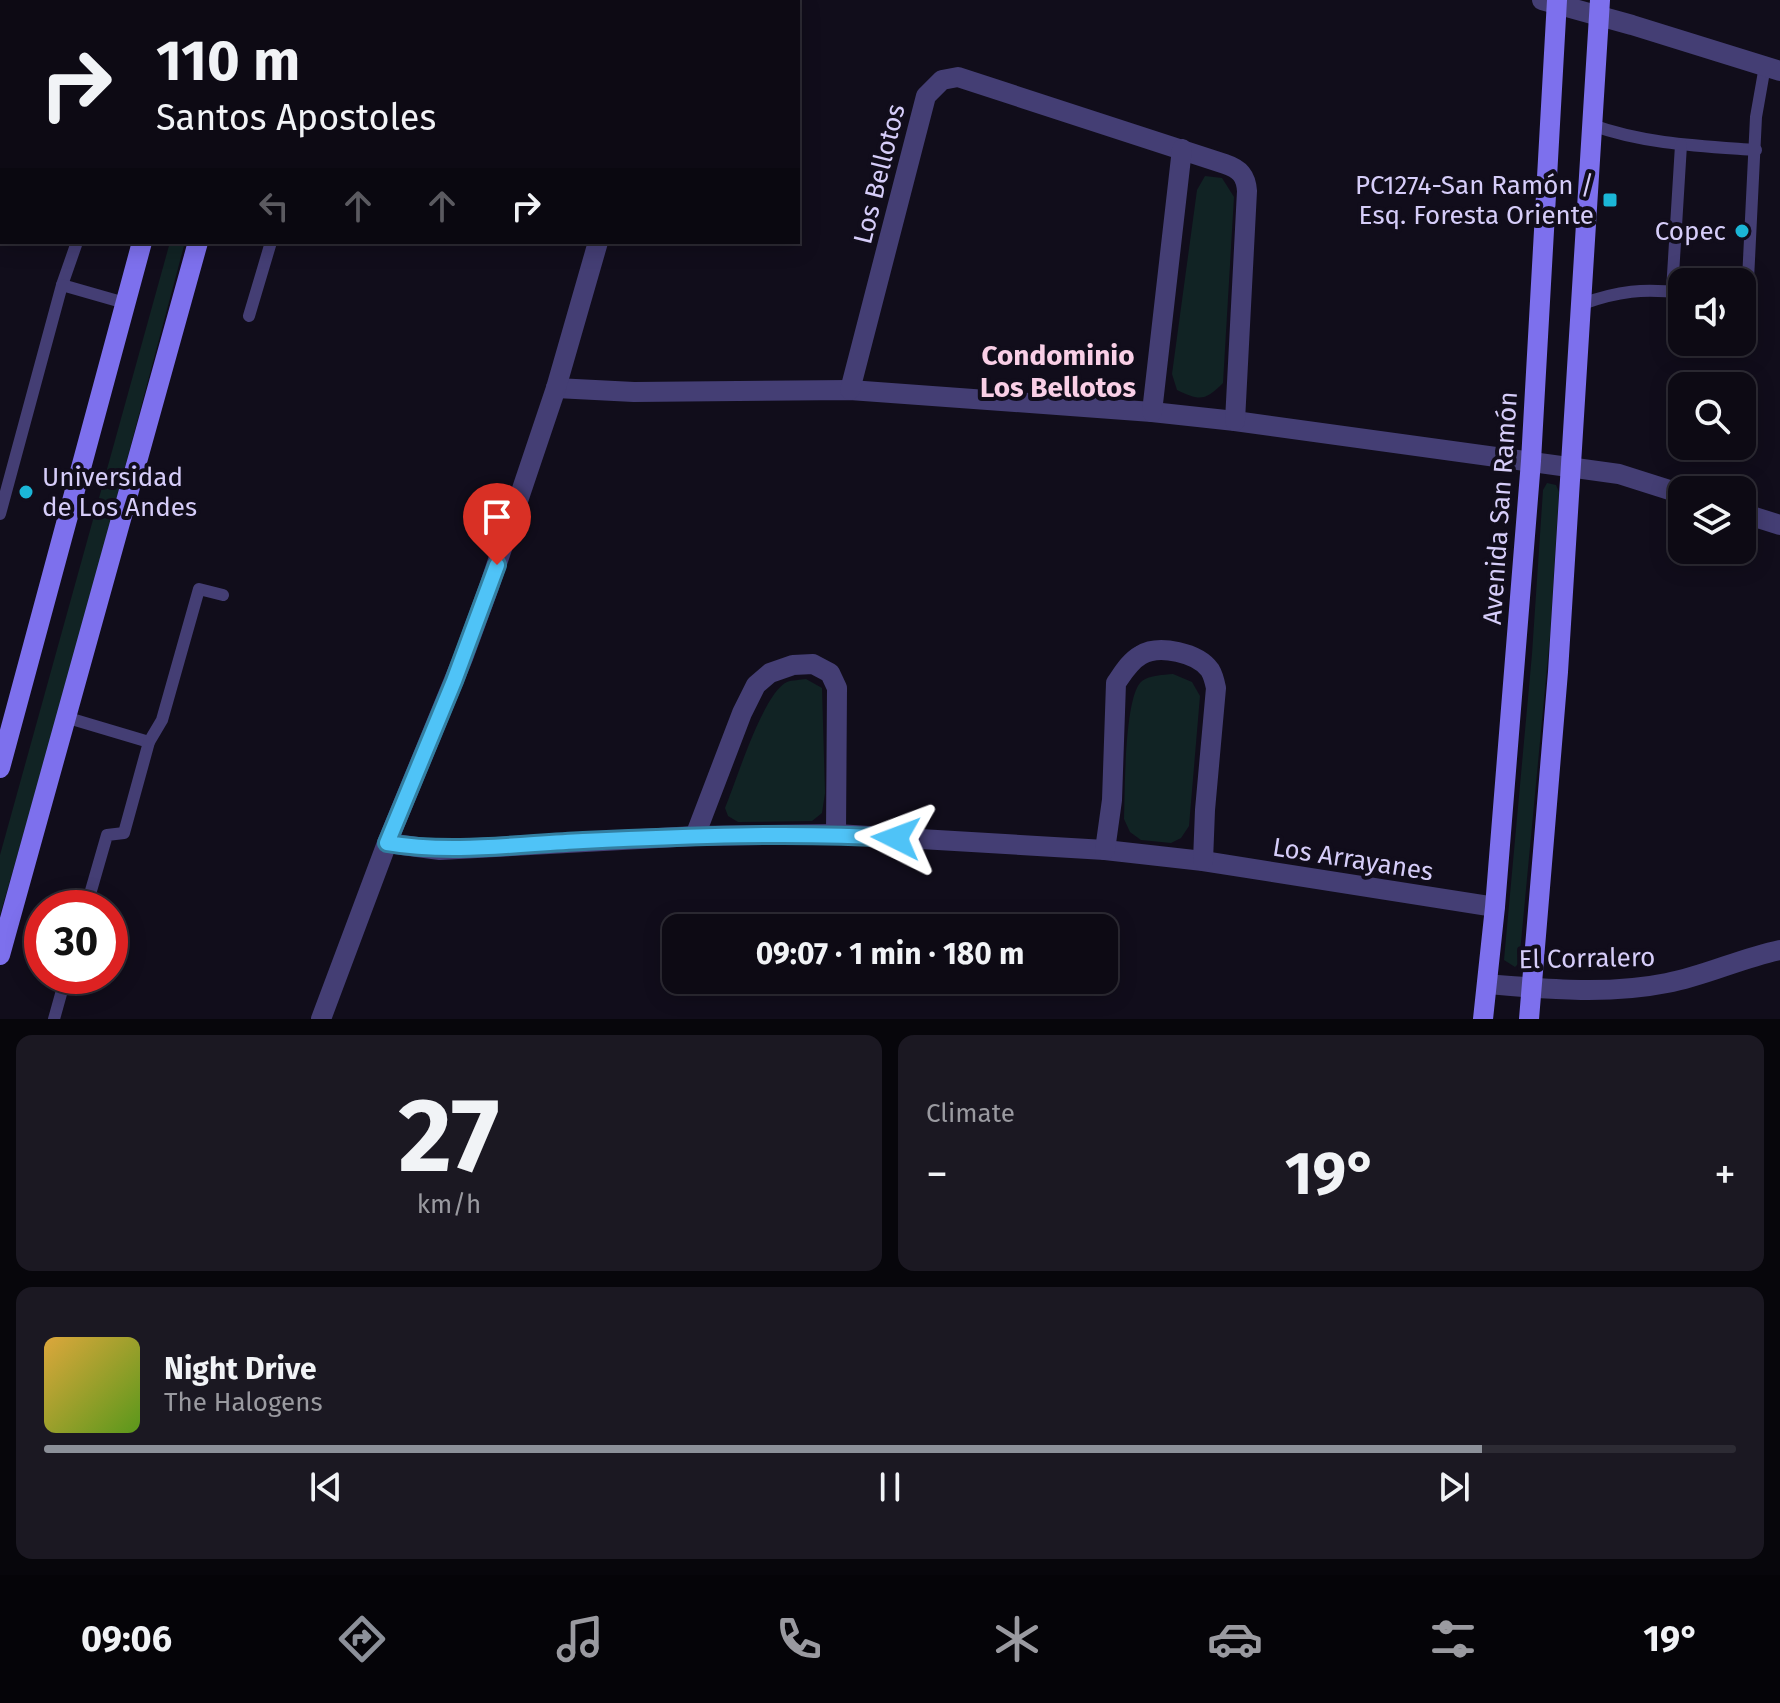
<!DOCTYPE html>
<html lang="en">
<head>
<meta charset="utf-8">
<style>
	:root { --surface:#0d0a14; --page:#1b1822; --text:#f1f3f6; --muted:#9a9aa0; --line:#2d2b34; --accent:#8c9099 }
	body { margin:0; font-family:"Fira Sans",sans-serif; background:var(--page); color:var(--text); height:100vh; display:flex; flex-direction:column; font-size:30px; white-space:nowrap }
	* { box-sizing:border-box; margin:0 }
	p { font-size:26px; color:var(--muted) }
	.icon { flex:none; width:44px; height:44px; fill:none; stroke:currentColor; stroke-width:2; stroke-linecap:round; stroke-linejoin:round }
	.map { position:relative; height:1019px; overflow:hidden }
	.sheet { display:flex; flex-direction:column; gap:16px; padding:16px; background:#07060b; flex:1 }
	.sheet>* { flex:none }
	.top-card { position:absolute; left:0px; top:0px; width:800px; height:244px; box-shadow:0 4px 20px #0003,0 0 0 2px var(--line); background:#0d0a14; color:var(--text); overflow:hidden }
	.tools { position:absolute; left:1668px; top:268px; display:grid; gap:16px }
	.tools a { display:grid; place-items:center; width:88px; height:88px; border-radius:16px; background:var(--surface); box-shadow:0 4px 20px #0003,0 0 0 2px var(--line); font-size:40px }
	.speed { position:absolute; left:24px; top:890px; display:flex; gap:16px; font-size:40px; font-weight:700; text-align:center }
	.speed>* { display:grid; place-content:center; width:104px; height:104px; border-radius:50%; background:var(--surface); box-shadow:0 4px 20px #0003,0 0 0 2px var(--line); line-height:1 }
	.speed .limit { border:12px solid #d22; background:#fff; color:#111 }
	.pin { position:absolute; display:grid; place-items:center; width:68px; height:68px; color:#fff; margin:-82px -34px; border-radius:50% 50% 50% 0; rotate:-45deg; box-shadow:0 0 8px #0007 }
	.pin .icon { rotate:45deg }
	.me { position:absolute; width:88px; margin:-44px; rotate:273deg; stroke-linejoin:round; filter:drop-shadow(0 0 6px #0008) }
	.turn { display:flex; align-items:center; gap:28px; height:168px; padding:0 24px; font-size:36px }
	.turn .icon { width:104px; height:104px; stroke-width:2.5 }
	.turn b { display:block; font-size:56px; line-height:68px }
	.lanes { display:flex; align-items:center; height:76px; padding:0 24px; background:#0003; justify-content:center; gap:40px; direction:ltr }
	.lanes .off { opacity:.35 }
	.big { font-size:60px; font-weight:700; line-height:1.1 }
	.sheet .card { flex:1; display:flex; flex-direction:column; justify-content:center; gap:12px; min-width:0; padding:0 28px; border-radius:16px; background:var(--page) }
	.sheet .dial { align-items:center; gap:0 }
	.dial b { font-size:104px; line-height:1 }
	.song { display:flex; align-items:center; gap:24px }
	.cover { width:96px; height:96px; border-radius:12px; background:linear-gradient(135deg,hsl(40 70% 55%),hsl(90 70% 35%)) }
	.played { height:8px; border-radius:4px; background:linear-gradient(90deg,var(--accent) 85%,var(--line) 85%) }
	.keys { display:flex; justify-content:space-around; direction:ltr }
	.heat { display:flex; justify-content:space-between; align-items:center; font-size:44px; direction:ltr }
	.sheet .tiles { flex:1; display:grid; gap:16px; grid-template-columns:1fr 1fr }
	.card:last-child { grid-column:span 2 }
	.trip { position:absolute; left:662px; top:914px; width:456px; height:80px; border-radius:16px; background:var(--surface); box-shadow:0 4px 20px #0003,0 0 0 2px var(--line); font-weight:700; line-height:80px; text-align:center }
	.menu { display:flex; height:128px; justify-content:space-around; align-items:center; background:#050408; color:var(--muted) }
	.menu .icon { width:56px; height:56px }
	.menu .active { color:var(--accent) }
	.menu b { font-size:36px; color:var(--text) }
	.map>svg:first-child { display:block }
	.green { fill:#112324 }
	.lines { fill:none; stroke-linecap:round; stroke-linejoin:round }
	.lane { stroke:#443e74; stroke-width:12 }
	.street { stroke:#443e74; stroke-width:20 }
	.secondary { stroke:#7d70ed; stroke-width:20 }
	.route-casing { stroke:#337fa1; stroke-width:20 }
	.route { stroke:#4fc3f7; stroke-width:14 }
	.poi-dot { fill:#1bb6d7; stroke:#110d1b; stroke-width:3 }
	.labels { text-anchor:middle; stroke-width:8; stroke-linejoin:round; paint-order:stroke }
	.street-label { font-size:26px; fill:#d6cdf9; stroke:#110d1b }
	.poi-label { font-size:26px; fill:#d6cdf9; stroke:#110d1b; text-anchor:end }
	.neighbourhood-label { font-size:28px; font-weight:bold; fill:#f9cfe6; stroke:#110d1b }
</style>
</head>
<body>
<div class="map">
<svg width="1780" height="1019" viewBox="0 0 1780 1019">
	<rect width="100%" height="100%" fill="#110d1b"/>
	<g class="green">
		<path d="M1205 176 1222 178 1234 197 1223 383C1205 401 1200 401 1177 390L1172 374 1197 190Z"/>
		<path d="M170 242H185L68 681 0 915V855Z"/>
		<path d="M1547 483 1556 485 1559 492 1550 636 1519 963 1515 967 1504 960 1532 654 1543 490Z"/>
		<path d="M1173 674 1192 682 1200 696 1189 826 1181 838 1171 843 1141 840 1130 832 1124 819C1125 793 1124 695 1142 681 1150 675 1163 675 1173 674Z"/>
		<path d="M806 679 822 688 825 793 822 813 812 821 738 822 728 816 725 808C736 782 763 693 787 682 792 680 801 680 806 679Z"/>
	</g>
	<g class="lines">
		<g class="lane">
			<path d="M141 2V0"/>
			<path d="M356 2 357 0"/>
			<path d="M1592 125C1644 144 1701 146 1756 150"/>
			<path d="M62 285 77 242"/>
			<path d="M1672 291 1681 145"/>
			<path d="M1742 299 1747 300 1756 117 1765 66"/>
			<path d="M1582 304C1618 291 1644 288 1682 293"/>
			<path d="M249 316 271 242"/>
			<path d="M0 514 62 285 125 303"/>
			<path d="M65 717 149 742"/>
			<path d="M86 908 107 835 124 833 149 742 162 720 199 589 223 595"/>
			<path d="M54 1019 66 976"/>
		</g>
		<g class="street">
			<path d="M1542 0 1632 25 1780 71"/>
			<path d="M654 2V0"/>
			<path d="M556 388 634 392 850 390 1152 412 1235 421 1619 474 1682 494"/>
			<path d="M850 390 926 96 942 80 958 77 1225 164C1240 169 1246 176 1247 191L1235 421"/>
			<path d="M1152 412 1182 149"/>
			<path d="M1742 513 1780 525"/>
			<path d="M695 836 742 713 756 685 770 673 793 665 813 664 830 673 837 688 836 834"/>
			<path d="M387 843 440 850 695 836 836 834 1105 850 1203 861 1495 907"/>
			<path d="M1105 850 1112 800 1116 683C1123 673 1130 661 1141 655 1159 644 1198 653 1210 670 1213 675 1215 683 1216 688L1205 810 1203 861"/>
			<path d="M1487 984C1546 989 1608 995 1667 983 1705 976 1741 958 1780 950"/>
			<path d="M321 1019 387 843 463 658 489 587 556 388 598 242"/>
		</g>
		<g class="secondary">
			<path d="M211 2V0"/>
			<path d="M265 2 266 0"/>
			<path d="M0 768 142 242"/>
			<path d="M0 955 198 242"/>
			<path d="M1483 1019 1495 907 1531 461 1557 0"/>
			<path d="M1529 1019 1558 672 1600 0"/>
		</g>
	</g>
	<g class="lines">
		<g class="route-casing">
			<path id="route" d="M497 565 454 681 387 843C451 854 518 844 583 841 687 836 791 832 896 838"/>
		</g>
		<use href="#route" class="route"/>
	</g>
	<g class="poi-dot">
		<rect x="1602" y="192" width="16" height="16" rx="4"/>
		<circle cx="1742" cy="231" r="8"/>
		<circle cx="26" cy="492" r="8"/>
	</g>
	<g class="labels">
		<g class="street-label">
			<text transform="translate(879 174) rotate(-76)" y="9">Los Bellotos</text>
			<text transform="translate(1500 508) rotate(-86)" y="9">Avenida San Ramón</text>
			<text transform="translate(1353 859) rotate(9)" y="9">Los Arrayanes</text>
			<text transform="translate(1587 958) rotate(-1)" y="9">El Corralero</text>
		</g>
		<g class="poi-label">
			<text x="1594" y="194">PC1274-San Ramón /<tspan x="1594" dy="30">Esq. Foresta Oriente</tspan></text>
			<text x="1726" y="240">Copec</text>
			<text x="42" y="486" text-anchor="start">Universidad<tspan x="42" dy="30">de Los Andes</tspan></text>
		</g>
		<g class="neighbourhood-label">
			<text x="1058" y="365">Condominio<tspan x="1058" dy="32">Los Bellotos</tspan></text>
		</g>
	</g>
</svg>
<div class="tools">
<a><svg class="icon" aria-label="sound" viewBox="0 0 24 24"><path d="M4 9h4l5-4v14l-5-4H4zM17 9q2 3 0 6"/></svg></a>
<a><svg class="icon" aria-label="search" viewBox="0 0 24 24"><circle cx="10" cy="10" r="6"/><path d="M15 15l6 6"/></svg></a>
<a><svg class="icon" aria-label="layers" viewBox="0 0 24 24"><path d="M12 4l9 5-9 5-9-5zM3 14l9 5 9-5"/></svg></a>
</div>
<div class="speed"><div class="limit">30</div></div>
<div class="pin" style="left:497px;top:565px;background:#d93025"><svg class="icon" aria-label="arrive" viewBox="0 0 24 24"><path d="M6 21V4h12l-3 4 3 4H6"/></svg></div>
<svg class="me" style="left:896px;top:838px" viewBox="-20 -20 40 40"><path d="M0-17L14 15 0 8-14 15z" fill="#4fc3f7" stroke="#fff" stroke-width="4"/></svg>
<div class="trip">09:07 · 1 min · 180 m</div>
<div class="top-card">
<div class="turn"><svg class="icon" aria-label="right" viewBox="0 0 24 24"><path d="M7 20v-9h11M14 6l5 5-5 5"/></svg><div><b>110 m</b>Santos Apostoles</div></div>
<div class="lanes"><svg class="icon off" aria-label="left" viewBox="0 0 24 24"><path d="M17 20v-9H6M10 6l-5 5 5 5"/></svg><svg class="icon off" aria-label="ahead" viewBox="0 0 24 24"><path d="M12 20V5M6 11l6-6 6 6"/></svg><svg class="icon off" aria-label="ahead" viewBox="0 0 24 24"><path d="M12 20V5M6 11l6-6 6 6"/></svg><svg class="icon" aria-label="right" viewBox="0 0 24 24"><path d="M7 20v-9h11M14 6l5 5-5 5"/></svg></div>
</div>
</div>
<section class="sheet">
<div class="tiles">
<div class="card dial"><b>27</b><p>km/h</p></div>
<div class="card"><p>Climate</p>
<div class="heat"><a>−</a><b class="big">19°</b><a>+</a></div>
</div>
<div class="card">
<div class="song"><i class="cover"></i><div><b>Night Drive</b><p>The Halogens</p></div></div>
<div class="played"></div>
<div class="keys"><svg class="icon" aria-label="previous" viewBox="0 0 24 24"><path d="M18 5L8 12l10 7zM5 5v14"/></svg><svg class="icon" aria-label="pause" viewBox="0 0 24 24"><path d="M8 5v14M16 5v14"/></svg><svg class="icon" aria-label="next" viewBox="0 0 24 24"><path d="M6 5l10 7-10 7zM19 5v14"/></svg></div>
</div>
</div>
</section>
<nav class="menu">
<b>09:06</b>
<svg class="icon active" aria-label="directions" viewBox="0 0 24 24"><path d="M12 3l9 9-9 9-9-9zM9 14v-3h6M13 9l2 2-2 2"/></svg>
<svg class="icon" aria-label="music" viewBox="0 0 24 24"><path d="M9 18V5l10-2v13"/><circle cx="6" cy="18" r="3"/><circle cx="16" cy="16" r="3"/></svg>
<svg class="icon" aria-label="phone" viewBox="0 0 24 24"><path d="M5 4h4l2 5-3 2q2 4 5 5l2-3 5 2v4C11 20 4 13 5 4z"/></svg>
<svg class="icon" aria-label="climate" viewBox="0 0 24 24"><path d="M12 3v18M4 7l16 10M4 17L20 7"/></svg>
<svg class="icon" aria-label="car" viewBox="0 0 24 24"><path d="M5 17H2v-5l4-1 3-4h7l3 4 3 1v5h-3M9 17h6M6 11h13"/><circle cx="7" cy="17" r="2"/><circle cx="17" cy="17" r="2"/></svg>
<svg class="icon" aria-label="filters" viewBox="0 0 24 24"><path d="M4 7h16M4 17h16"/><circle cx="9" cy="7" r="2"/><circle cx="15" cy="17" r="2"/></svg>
<b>19°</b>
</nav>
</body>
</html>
